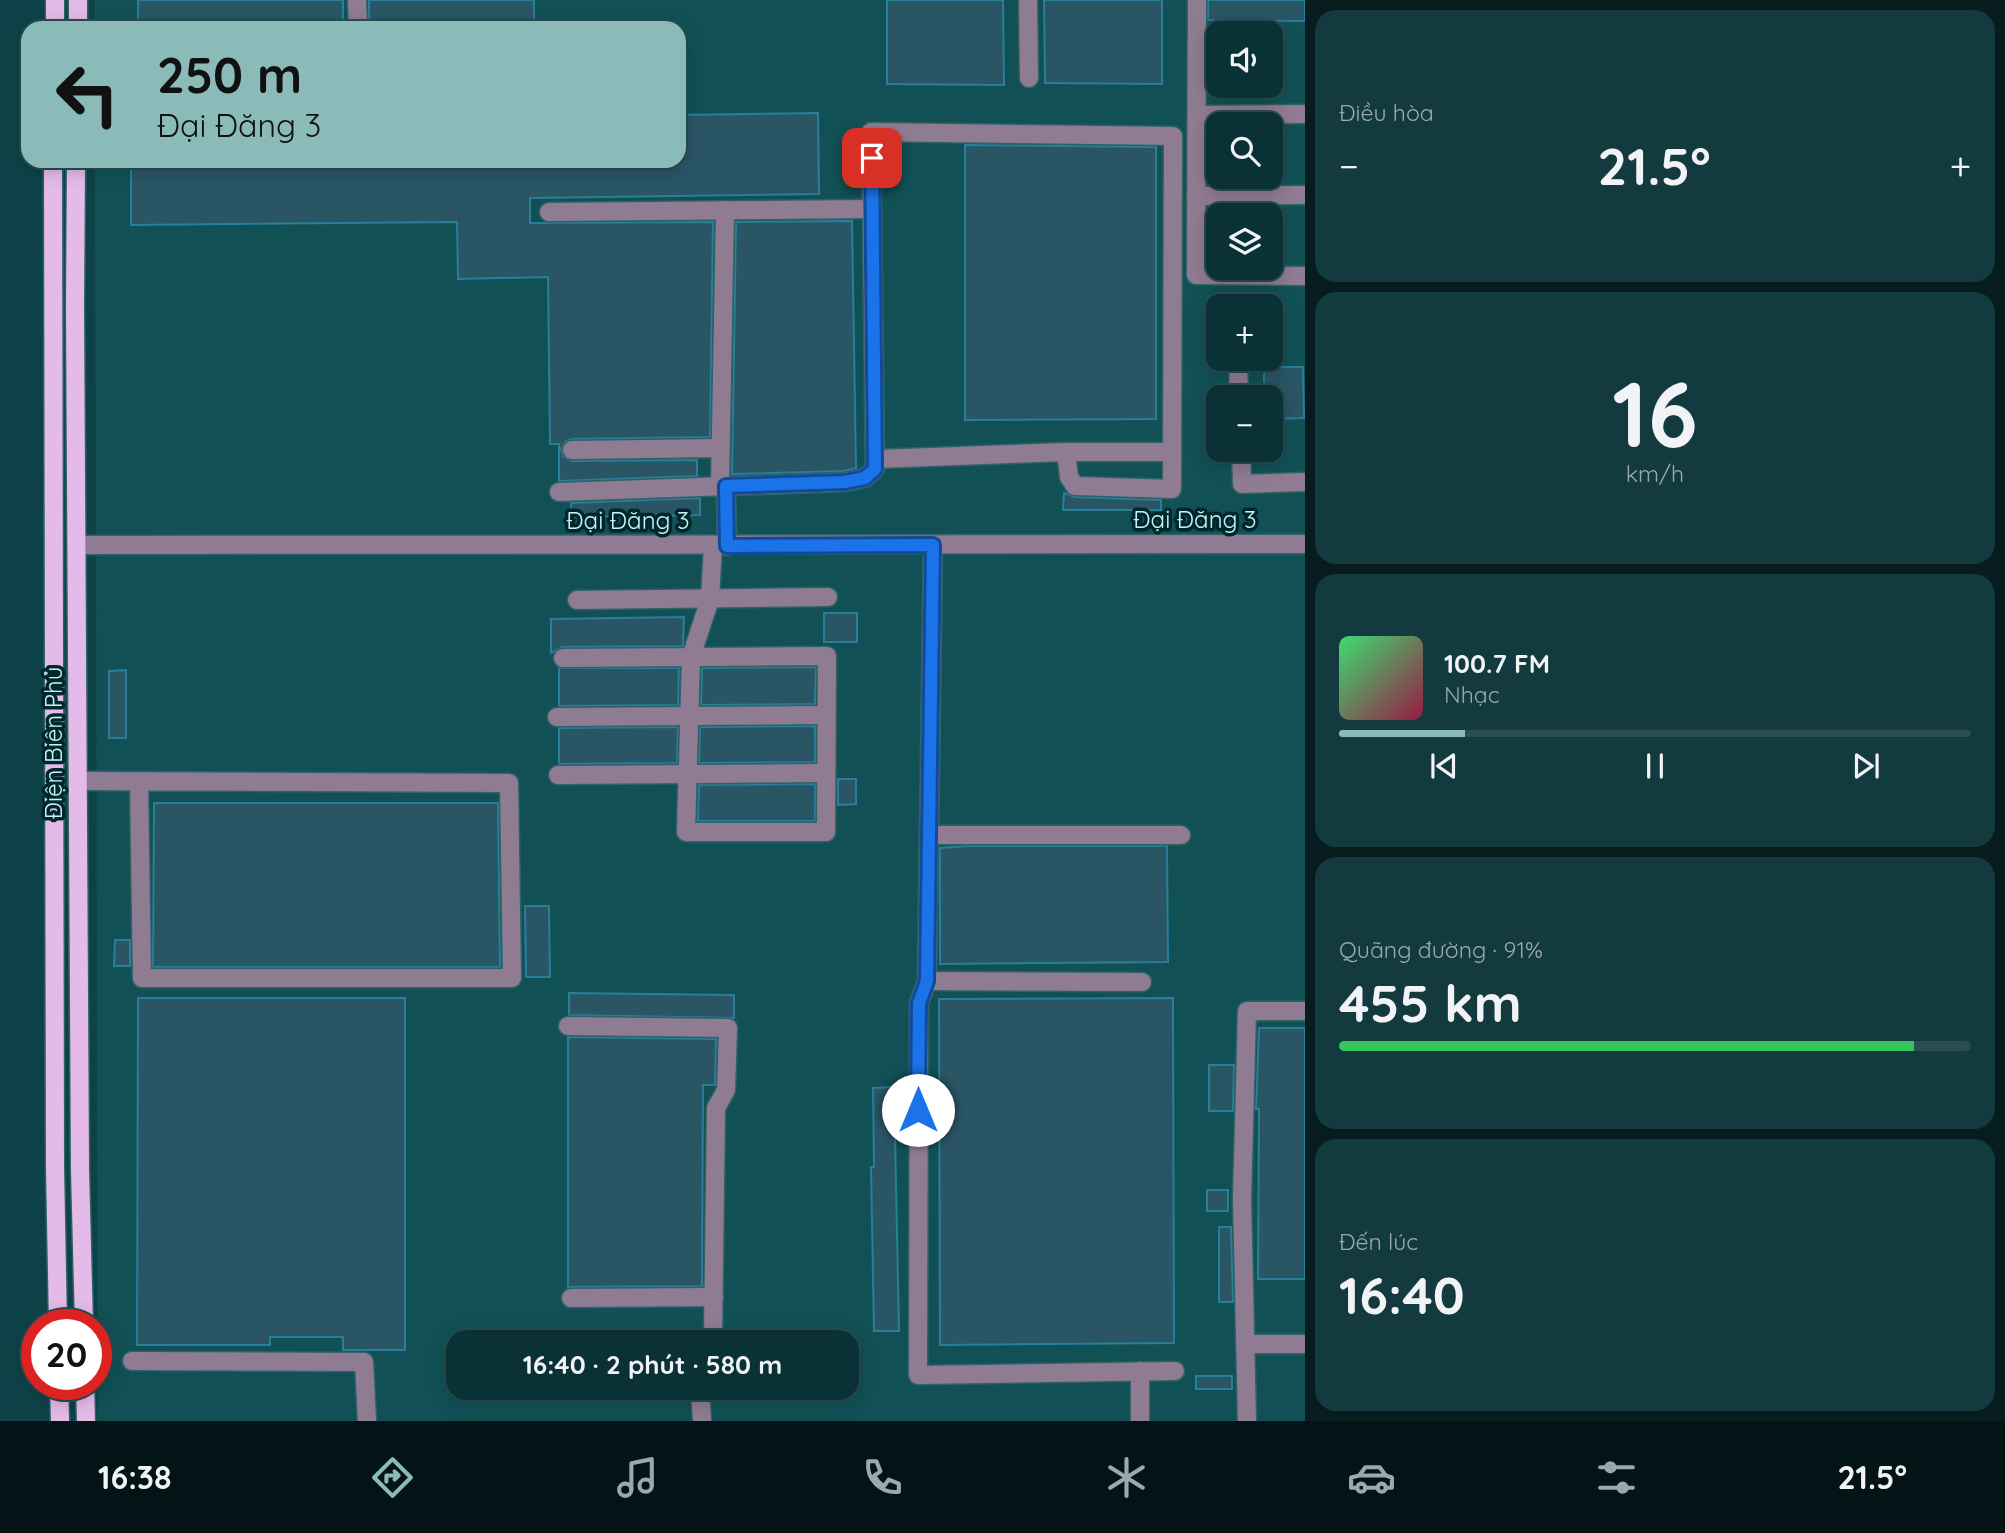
<!DOCTYPE html>
<html lang="vi">
<head>
<meta charset="utf-8">
<style>
	:root { --surface:#0a3236; --page:#133a3e; --text:#f1f3f6; --muted:#99aaad; --line:#2a4d51; --accent:#8bbbb9 }
	body { margin:0; font-family:Quicksand,sans-serif; background:var(--page); color:var(--text); height:100vh; display:flex; flex-direction:column; font-size:26px; white-space:nowrap }
	* { box-sizing:border-box; margin:0 }
	p { font-size:23px; color:var(--muted) }
	.icon { flex:none; width:38px; height:38px; fill:none; stroke:currentColor; stroke-width:2; stroke-linecap:round; stroke-linejoin:round }
	.map { position:relative; flex:1; overflow:hidden }
	.side { display:flex; flex-direction:column; gap:10px; padding:10px; background:#061c1e; width:700px }
	.side>* { flex:none }
	.guide { position:absolute; left:21px; top:21px; width:665px; height:147px; border-radius:21px; box-shadow:0 4px 18px #0003,0 0 0 2px var(--line); background:#8bbbb9; color:#111; overflow:hidden }
	.tools { position:absolute; left:1206px; top:21px; display:grid; gap:14px }
	.tools a { display:grid; place-items:center; width:77px; height:77px; border-radius:14px; background:var(--surface); box-shadow:0 4px 18px #0003,0 0 0 2px var(--line); font-size:35px }
	.speed { position:absolute; left:21px; top:1309px; display:flex; gap:14px; font-size:35px; font-weight:700; text-align:center }
	.speed>* { display:grid; place-content:center; width:91px; height:91px; border-radius:50%; background:var(--surface); box-shadow:0 4px 18px #0003,0 0 0 2px var(--line); line-height:1 }
	.speed .limit { border:10px solid #d22; background:#fff; color:#111 }
	.pin { position:absolute; display:grid; place-items:center; width:60px; height:60px; color:#fff; margin:-30px; border-radius:14px; box-shadow:0 4px 10px #0006 }
	.me { position:absolute; width:77px; margin:-38px; rotate:0deg; stroke-linejoin:round; filter:drop-shadow(0 0 5px #0008) }
	.turn { display:flex; align-items:center; gap:24px; height:147px; padding:0 21px; font-size:32px }
	.turn .icon { width:91px; height:91px; stroke-width:2.5 }
	.turn b { display:block; font-size:49px; line-height:60px }
	.big { font-size:52px; font-weight:700; line-height:1.1 }
	.side .widget { flex:1; display:flex; flex-direction:column; justify-content:center; gap:10px; min-width:0; padding:0 24px; border-radius:21px; background:var(--page) }
	.side .dial { align-items:center; gap:0 }
	.dial b { font-size:91px; line-height:1 }
	.song { display:flex; align-items:center; gap:21px }
	.cover { width:84px; height:84px; border-radius:10px; background:linear-gradient(135deg,hsl(140 70% 55%),hsl(340 70% 35%)) }
	.played { height:7px; border-radius:4px; background:linear-gradient(90deg,var(--accent) 20%,var(--line) 20%) }
	.keys { display:flex; justify-content:space-around; direction:ltr }
	.heat { display:flex; justify-content:space-between; align-items:center; font-size:38px; direction:ltr }
	.charge { height:10px; border-radius:5px; background:linear-gradient(90deg,#34c759 91%,var(--line) 0) }
	.trip { position:absolute; left:446px; top:1330px; width:413px; height:70px; border-radius:21px; background:var(--surface); box-shadow:0 4px 18px #0003,0 0 0 2px var(--line); font-weight:700; line-height:70px; text-align:center }
	.tab-bar { display:flex; height:112px; justify-content:space-around; align-items:center; background:#041416; color:var(--muted) }
	.tab-bar .icon { width:49px; height:49px }
	.tab-bar .current { color:var(--accent) }
	.tab-bar b { font-size:32px; color:var(--text) }
	main { display:flex; flex:1; min-height:0 }
	.map>svg:first-child { display:block }
	.built { fill:#115156; fill-rule:evenodd }
	.building { fill:#2a5565; stroke:#287f9a; stroke-width:2 }
	.lines { fill:none; stroke-linecap:round; stroke-linejoin:round }
	.minor-casing { stroke:#2e6267; stroke-width:21 }
	.major-casing { stroke:#2e6267; stroke-width:21 }
	.minor { stroke:#907c92; stroke-width:18 }
	.major { stroke:#e4bbe8; stroke-width:18 }
	.route-casing { stroke:#114b97; stroke-width:18 }
	.route { stroke:#1a73e8; stroke-width:12 }
	.labels { text-anchor:middle; stroke-width:7; stroke-linejoin:round; paint-order:stroke }
	.street-label { font-size:24px; fill:#c6f2f6; stroke:#00282c }
</style>
</head>
<body>
<main>
<div class="map">
<svg width="1305" height="1421" viewBox="0 0 1305 1421">
	<rect width="100%" height="100%" fill="#0d4348"/>
	<path class="built" d="M94 0H1305V1421H98L95 161H679V28H94ZM1218 33H1270V86H1218ZM1218 124H1270V177H1218ZM1218 215H1270V268H1218ZM1218 306H1270V359H1218ZM1218 397H1270V450H1218ZM458 1342H847V1388H458Z"/>
	<g class="building">
		<rect x="138" y="0" width="205" height="28"/>
		<rect x="369" y="0" width="165" height="28"/>
		<path d="M887 0H1003L1004 85 887 84Z"/>
		<path d="M1044 0H1162V84L1045 83Z"/>
		<path d="M1208 0H1305V21L1208 20Z"/>
		<path d="M818 113 819 194 530 198V223L713 222 710 437 572 439 566 441 561 449 563 456 572 461 697 460V476L559 481V444H550L548 277 458 279 457 222 131 225V161H679V115Z"/>
		<path d="M965 145 1156 147V419L965 420Z"/>
		<path d="M852 221 856 468 844 471 732 474 736 222Z"/>
		<path d="M1264 367H1303L1304 418 1270 419V397H1264Z"/>
		<path d="M1064 493 1075 497 1161 500V510H1063Z"/>
		<path d="M700 498V515L571 517V503Z"/>
		<rect x="824" y="613" width="33" height="29"/>
		<path d="M684 617 683 646 563 647 551 653V619Z"/>
		<path d="M816 667 815 704 701 705 702 668Z"/>
		<path d="M559 668H679L678 705 559 706Z"/>
		<path d="M126 670V738H109V671Z"/>
		<path d="M815 726V762L699 763 700 727Z"/>
		<path d="M678 727 677 763 559 764V728Z"/>
		<path d="M838 779H856V804L838 805Z"/>
		<path d="M815 784V821H698L699 785Z"/>
		<path d="M154 803H498L500 967H153Z"/>
		<path d="M968 846H1167L1168 962 940 964V848Z"/>
		<path d="M525 906H549L550 977H526Z"/>
		<path d="M115 940H130V966H114Z"/>
		<path d="M569 993 734 995V1018L569 1015Z"/>
		<path d="M138 998H405V1350H343V1337H270V1345H137Z"/>
		<path d="M1173 998 1174 1343 940 1345 939 999Z"/>
		<path d="M1259 1028H1305V1279H1258L1259 1109H1256Z"/>
		<path d="M568 1037 716 1039 715 1085H703L702 1286 568 1287Z"/>
		<path d="M1209 1065H1234L1233 1111H1209Z"/>
		<path d="M894 1087 899 1331H874L871 1167H874L873 1088Z"/>
		<rect x="1207" y="1190" width="21" height="21"/>
		<path d="M1219 1227H1231L1233 1302H1219Z"/>
		<rect x="1196" y="1376" width="36" height="13"/>
	</g>
	<g class="lines">
		<g class="minor-casing">
			<g id="minor">
				<path d="M357 0 358 28"/>
				<path d="M1028 0 1029 78"/>
				<path d="M1197 0 1196 275 1305 276"/>
				<path d="M1197 115 1305 114"/>
				<path d="M1196 196 1305 195"/>
				<path d="M549 212 872 209"/>
				<path d="M1238 359 1239 397"/>
				<path d="M572 450 720 448"/>
				<path d="M1241 450 1242 484 1305 482"/>
				<path d="M876 459 1066 452H1172"/>
				<path d="M720 486 725 210"/>
				<path d="M726 486 727 546"/>
				<path d="M559 492 845 482 865 478 875 469 871 132 1173 136 1172 489 1075 486 1069 477 1066 452"/>
				<path d="M78 545 1305 544"/>
				<path d="M933 545 927 981 919 1003 918 1375 1175 1371"/>
				<path d="M577 600 828 597"/>
				<path d="M563 658 827 656 826 832H686L691 657 710 599 713 546"/>
				<path d="M557 717 826 715"/>
				<path d="M558 775 826 773"/>
				<path d="M79 781 509 783 512 978H142L139 783"/>
				<path d="M929 835H1181"/>
				<path d="M927 981 1142 982"/>
				<path d="M568 1026 728 1028 726 1090 716 1108 713 1337 711 1342"/>
				<path d="M571 1298 714 1297"/>
				<path d="M1246 1344H1305"/>
				<path d="M132 1361 364 1362 367 1421"/>
				<path d="M700 1388 702 1421"/>
				<path d="M1140 1421V1371"/>
				<path d="M1247 1421 1242 1199 1247 1011H1305"/>
			</g>
		</g>
		<g class="major-casing">
			<g id="major">
				<path d="M78 0V28"/>
				<path d="M55 28V0"/>
				<path d="M53 161 55 1167 58 1325"/>
				<path d="M76 161 75 307 80 1170 84 1325"/>
				<path d="M59 1384 60 1421"/>
				<path d="M85 1384 86 1421"/>
			</g>
		</g>
		<use href="#minor" class="minor"/>
		<use href="#major" class="major"/>
	</g>
	<g class="lines">
		<g class="route-casing">
			<path id="route" d="M872 158 875 469 865 478 845 482 726 486 727 546 933 545 927 981 919 1003 918 1110"/>
		</g>
		<use href="#route" class="route"/>
	</g>
	<g class="labels">
		<g class="street-label">
			<text x="1195" y="528">Đại Đăng 3</text>
			<text x="628" y="529">Đại Đăng 3</text>
			<text transform="translate(54 743) rotate(-90)" y="8">Điện Biên Phủ</text>
		</g>
	</g>
</svg>
<div class="tools">
<a><svg class="icon" aria-label="sound" viewBox="0 0 24 24"><path d="M4 9h4l5-4v14l-5-4H4zM17 9q2 3 0 6"/></svg></a>
<a><svg class="icon" aria-label="search" viewBox="0 0 24 24"><circle cx="10" cy="10" r="6"/><path d="M15 15l6 6"/></svg></a>
<a><svg class="icon" aria-label="layers" viewBox="0 0 24 24"><path d="M12 4l9 5-9 5-9-5zM3 14l9 5 9-5"/></svg></a>
<a>+</a>
<a>−</a>
</div>
<div class="speed"><div class="limit">20</div></div>
<div class="pin" style="left:872px;top:158px;background:#d93025"><svg class="icon" aria-label="arrive" viewBox="0 0 24 24"><path d="M6 21V4h12l-3 4 3 4H6"/></svg></div>
<svg class="me" style="left:918px;top:1110px" viewBox="-20 -20 40 40"><circle r="19" fill="#fff"/><path d="M0-13L10 11 0 6-10 11z" fill="#1a73e8"/></svg>
<div class="trip">16:40 · 2 phút · 580 m</div>
<div class="guide">
<div class="turn"><svg class="icon" aria-label="left" viewBox="0 0 24 24"><path d="M17 20v-9H6M10 6l-5 5 5 5"/></svg><div><b>250 m</b>Đại Đăng 3</div></div>
</div>
</div>
<section class="side">
<div class="widget"><p>Điều hòa</p>
<div class="heat"><a>−</a><b class="big">21.5°</b><a>+</a></div>
</div>
<div class="widget dial"><b>16</b><p>km/h</p></div>
<div class="widget">
<div class="song"><i class="cover"></i><div><b>100.7 FM</b><p>Nhạc</p></div></div>
<div class="played"></div>
<div class="keys"><svg class="icon" aria-label="previous" viewBox="0 0 24 24"><path d="M18 5L8 12l10 7zM5 5v14"/></svg><svg class="icon" aria-label="pause" viewBox="0 0 24 24"><path d="M8 5v14M16 5v14"/></svg><svg class="icon" aria-label="next" viewBox="0 0 24 24"><path d="M6 5l10 7-10 7zM19 5v14"/></svg></div>
</div>
<div class="widget"><p>Quãng đường · 91%</p><b class="big">455 km</b><div class="charge"></div></div>
<div class="widget"><p>Đến lúc</p><b class="big">16:40</b></div>
</section>
</main>
<nav class="tab-bar">
<b>16:38</b>
<svg class="icon current" aria-label="directions" viewBox="0 0 24 24"><path d="M12 3l9 9-9 9-9-9zM9 14v-3h6M13 9l2 2-2 2"/></svg>
<svg class="icon" aria-label="music" viewBox="0 0 24 24"><path d="M9 18V5l10-2v13"/><circle cx="6" cy="18" r="3"/><circle cx="16" cy="16" r="3"/></svg>
<svg class="icon" aria-label="phone" viewBox="0 0 24 24"><path d="M5 4h4l2 5-3 2q2 4 5 5l2-3 5 2v4C11 20 4 13 5 4z"/></svg>
<svg class="icon" aria-label="climate" viewBox="0 0 24 24"><path d="M12 3v18M4 7l16 10M4 17L20 7"/></svg>
<svg class="icon" aria-label="car" viewBox="0 0 24 24"><path d="M5 17H2v-5l4-1 3-4h7l3 4 3 1v5h-3M9 17h6M6 11h13"/><circle cx="7" cy="17" r="2"/><circle cx="17" cy="17" r="2"/></svg>
<svg class="icon" aria-label="filters" viewBox="0 0 24 24"><path d="M4 7h16M4 17h16"/><circle cx="9" cy="7" r="2"/><circle cx="15" cy="17" r="2"/></svg>
<b>21.5°</b>
</nav>
</body>
</html>
